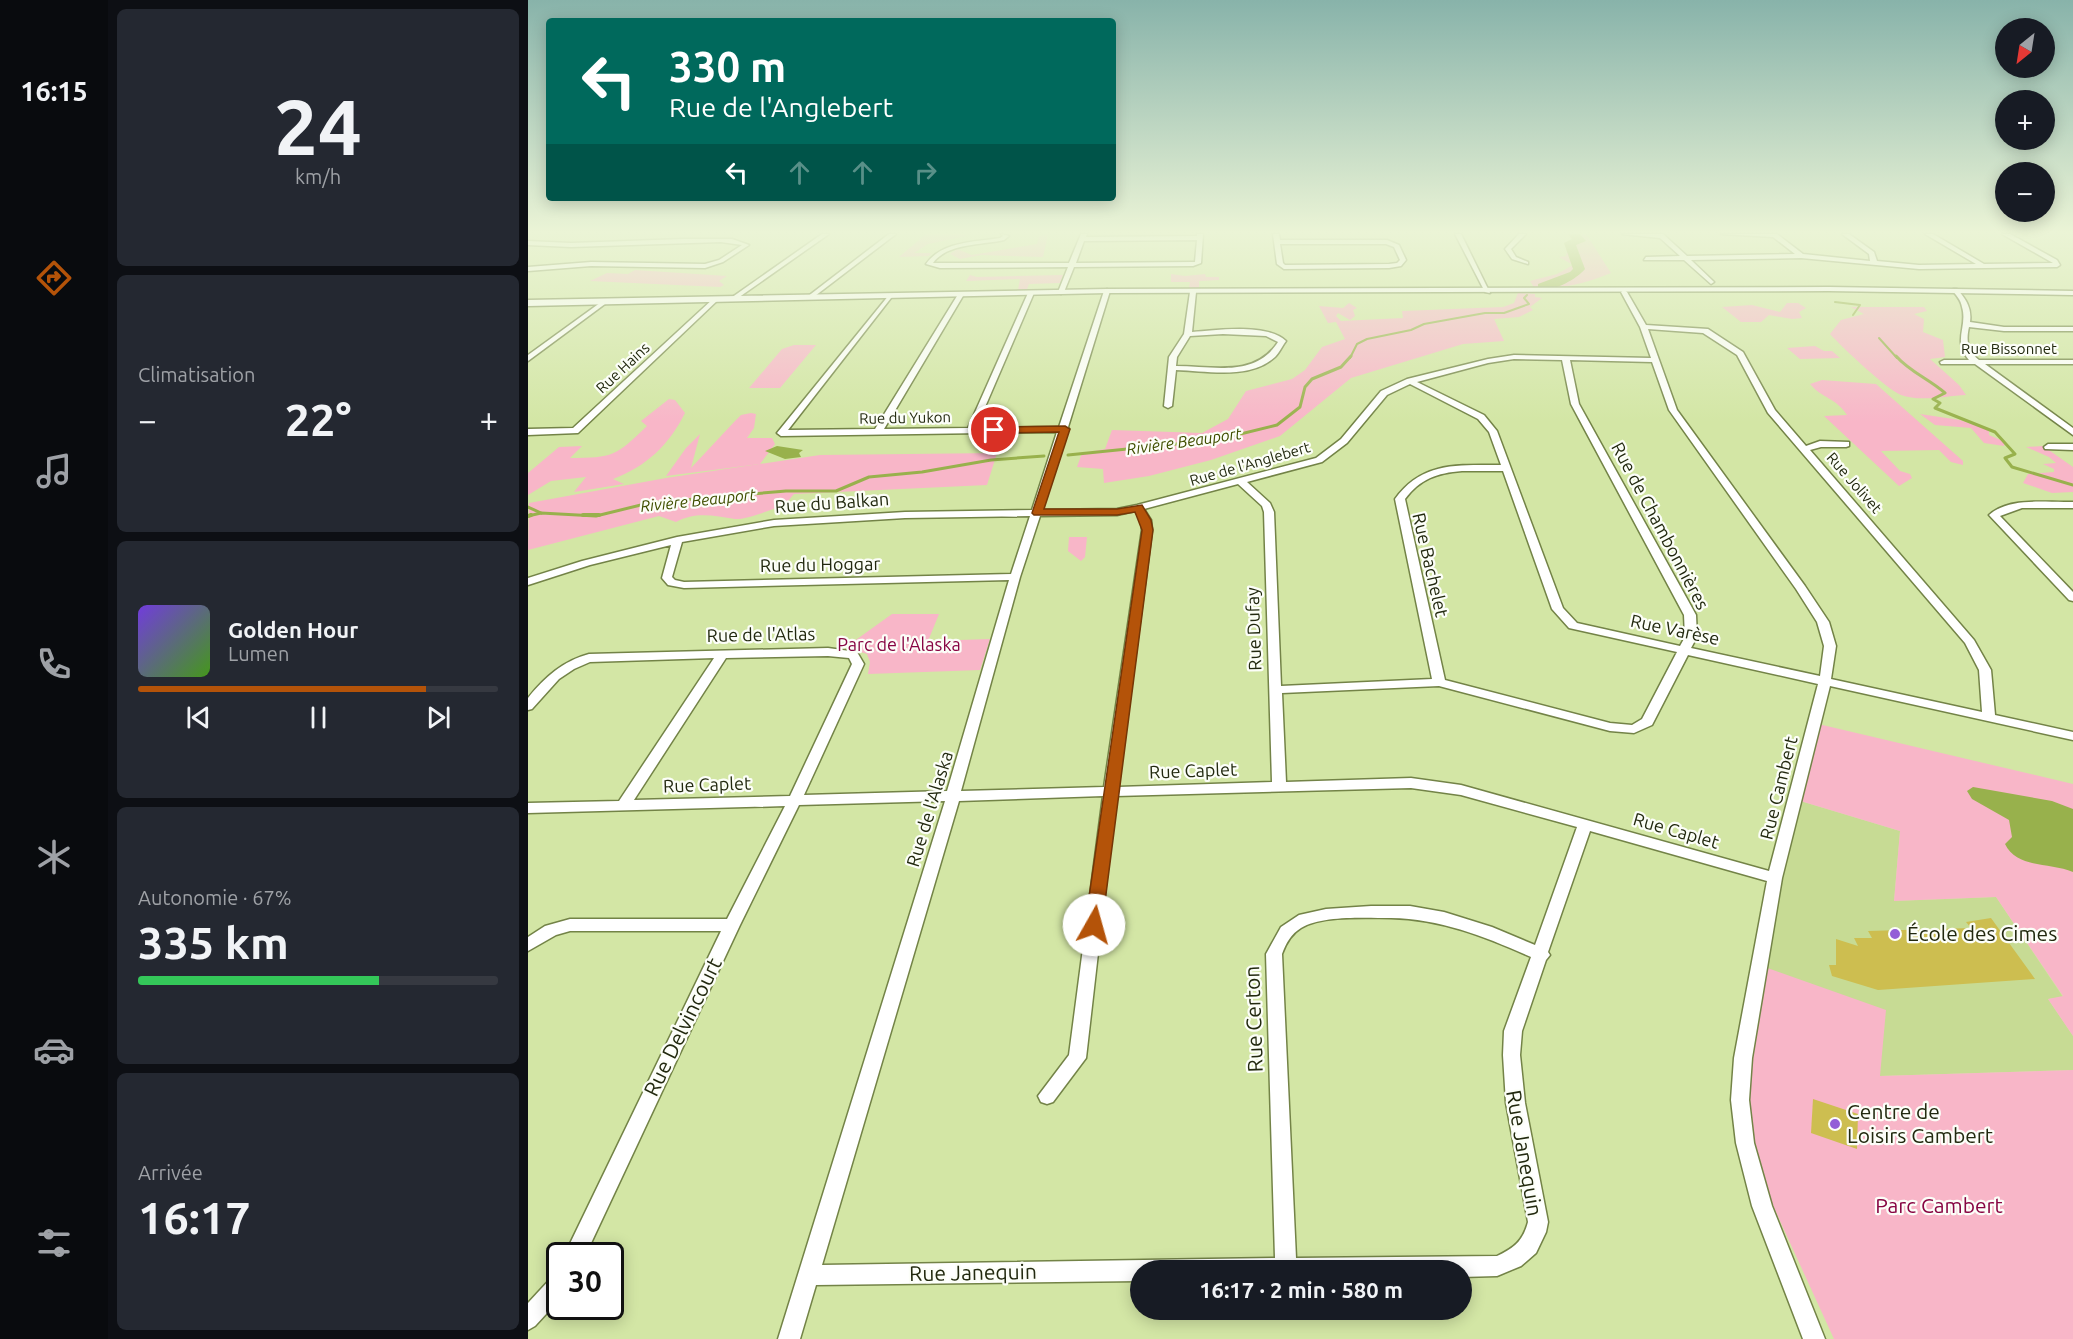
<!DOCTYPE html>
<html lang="fr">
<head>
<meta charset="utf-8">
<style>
	:root { --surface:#171b24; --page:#242831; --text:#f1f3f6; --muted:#9ea1a6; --line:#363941; --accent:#b45309 }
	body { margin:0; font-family:Ubuntu,sans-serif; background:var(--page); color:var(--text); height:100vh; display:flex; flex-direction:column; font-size:22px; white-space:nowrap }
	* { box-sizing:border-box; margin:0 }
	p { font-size:20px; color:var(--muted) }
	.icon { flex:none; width:33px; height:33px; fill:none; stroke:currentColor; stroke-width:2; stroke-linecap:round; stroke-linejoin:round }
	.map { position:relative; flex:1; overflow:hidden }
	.panel { display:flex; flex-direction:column; gap:9px; padding:9px; background:#0d0f14; width:420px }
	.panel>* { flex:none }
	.hud { position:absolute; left:18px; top:18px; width:570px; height:183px; border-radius:6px; box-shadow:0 3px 15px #0003; background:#00695c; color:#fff; overflow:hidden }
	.needle { width:39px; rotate:210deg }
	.fabs { position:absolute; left:1467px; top:18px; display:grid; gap:12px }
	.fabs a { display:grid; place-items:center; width:60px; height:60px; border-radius:50%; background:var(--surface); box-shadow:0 3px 15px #0003; font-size:30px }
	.speed { position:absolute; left:18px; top:1242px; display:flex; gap:12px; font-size:30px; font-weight:700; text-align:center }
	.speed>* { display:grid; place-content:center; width:78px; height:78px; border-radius:50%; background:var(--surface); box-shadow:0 3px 15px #0003; line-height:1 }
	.speed .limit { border:3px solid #111; border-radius:9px; background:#fff; color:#111 }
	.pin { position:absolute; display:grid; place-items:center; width:51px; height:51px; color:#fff; margin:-26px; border:3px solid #fff; border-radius:50%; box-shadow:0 2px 6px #0007 }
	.me { position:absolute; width:66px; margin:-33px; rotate:7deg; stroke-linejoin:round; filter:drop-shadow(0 0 4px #0008) }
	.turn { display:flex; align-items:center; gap:21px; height:126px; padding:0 24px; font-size:27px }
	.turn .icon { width:78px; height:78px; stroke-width:2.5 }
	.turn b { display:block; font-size:42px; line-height:51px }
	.lanes { display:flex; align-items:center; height:57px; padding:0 24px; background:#0003; justify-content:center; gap:30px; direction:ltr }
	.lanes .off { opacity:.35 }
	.big { font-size:45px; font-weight:600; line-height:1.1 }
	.panel .tile { flex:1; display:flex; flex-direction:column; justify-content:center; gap:9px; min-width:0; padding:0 21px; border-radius:9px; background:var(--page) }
	.panel .dial { align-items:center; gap:0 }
	.dial b { font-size:78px; line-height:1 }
	.song { display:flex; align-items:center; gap:18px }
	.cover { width:72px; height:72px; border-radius:9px; background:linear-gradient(135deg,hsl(260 70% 55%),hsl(100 70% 35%)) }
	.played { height:6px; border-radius:3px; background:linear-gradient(90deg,var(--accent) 80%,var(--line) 80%) }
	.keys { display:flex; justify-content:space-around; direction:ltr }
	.heat { display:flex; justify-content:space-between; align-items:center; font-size:33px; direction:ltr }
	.charge { height:9px; border-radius:4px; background:linear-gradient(90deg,#34c759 67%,var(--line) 0) }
	.trip { position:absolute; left:602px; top:1260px; width:342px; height:60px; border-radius:30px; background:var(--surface); box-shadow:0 3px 15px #0003; font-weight:600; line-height:60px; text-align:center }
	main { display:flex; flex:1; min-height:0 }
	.tabs { display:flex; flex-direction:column; width:108px; justify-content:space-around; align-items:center; background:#090b0e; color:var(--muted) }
	.tabs .icon { width:42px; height:42px }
	.tabs .active { color:var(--accent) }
	.tabs b { font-size:27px; color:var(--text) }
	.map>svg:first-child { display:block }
	.built { fill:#c7db94 }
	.green { fill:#f8b6c8 }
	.water { fill:#98b14c }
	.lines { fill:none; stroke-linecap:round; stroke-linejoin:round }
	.stream-far2 { stroke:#98b14c; stroke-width:2 }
	.stream-far1 { stroke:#98b14c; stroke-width:3 }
	.stream { stroke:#98b14c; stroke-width:4 }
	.river { fill:#98b14c; fill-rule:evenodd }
	.building { fill:#cdbe50 }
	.minor-casing { stroke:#738347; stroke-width:3 }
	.tertiary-casing { stroke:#738347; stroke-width:3 }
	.minor { fill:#fff; fill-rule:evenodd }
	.tertiary { fill:#fff; fill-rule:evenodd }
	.route { fill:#b45309; stroke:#753606; stroke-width:1.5 }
	.poi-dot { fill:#935ed7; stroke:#fcfef8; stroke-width:2 }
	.labels { text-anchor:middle; stroke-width:4.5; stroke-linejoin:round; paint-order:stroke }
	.far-street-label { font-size:15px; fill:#22290f; stroke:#fcfef8 }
	.far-water-label { font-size:16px; font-style:italic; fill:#404f00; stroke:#fcfef8 }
	.street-label { font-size:18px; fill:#22290f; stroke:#fcfef8 }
	.park-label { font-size:18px; fill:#870543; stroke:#fcfef8 }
	.near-poi-label { font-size:21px; fill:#22290f; stroke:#fcfef8; text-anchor:start }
	.near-street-label { font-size:21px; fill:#22290f; stroke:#fcfef8 }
	.near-park-label { font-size:21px; fill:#870543; stroke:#fcfef8 }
</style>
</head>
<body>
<main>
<nav class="tabs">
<b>16:15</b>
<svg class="icon active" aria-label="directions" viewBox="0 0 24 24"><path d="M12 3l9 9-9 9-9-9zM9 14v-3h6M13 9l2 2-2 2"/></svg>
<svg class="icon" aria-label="music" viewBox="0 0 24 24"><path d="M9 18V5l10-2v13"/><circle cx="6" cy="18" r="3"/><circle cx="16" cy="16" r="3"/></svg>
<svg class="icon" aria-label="phone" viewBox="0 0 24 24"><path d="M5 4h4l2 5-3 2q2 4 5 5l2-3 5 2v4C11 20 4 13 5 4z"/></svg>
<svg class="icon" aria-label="climate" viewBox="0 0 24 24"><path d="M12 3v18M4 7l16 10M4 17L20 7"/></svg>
<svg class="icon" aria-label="car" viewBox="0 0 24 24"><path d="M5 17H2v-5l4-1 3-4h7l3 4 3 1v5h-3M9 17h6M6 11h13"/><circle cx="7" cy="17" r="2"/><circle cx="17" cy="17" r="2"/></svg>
<svg class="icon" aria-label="filters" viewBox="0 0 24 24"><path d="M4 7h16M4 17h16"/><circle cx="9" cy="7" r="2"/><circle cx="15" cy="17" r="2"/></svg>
</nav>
<section class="panel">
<div class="tile dial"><b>24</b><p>km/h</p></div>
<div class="tile"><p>Climatisation</p>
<div class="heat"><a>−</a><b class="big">22°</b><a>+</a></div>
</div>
<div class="tile">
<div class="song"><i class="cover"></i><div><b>Golden Hour</b><p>Lumen</p></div></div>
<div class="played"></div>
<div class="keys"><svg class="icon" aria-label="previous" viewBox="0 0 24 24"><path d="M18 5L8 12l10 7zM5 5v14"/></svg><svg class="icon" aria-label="pause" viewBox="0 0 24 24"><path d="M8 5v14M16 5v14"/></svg><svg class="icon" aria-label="next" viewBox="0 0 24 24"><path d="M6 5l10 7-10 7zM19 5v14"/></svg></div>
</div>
<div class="tile"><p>Autonomie · 67%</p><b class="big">335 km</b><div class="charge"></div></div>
<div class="tile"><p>Arrivée</p><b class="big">16:17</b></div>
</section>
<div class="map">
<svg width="1545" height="1339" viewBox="0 0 1545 1339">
	<rect width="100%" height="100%" fill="#d3e6a5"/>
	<path class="built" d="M1269 800 1372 831 1366 901 1468 897 1535 997 1520 999 1545 1036V1070L1351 1076 1234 966Z"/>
	<g class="green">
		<path d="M398 234H437L438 236 400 244 386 253H403L401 256 371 257Z"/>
		<path d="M520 234 515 257 453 255 432 259 422 254 429 249 444 255 509 244 511 236Z"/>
		<path d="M1041 234H1058L1083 273C1059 283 1034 289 1007 289L1002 281 1029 274 1045 265 1031 257 1038 256 1041 244 1048 240Z"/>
		<path d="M107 270 199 276 191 281 196 285 192 287 62 281 79 273 100 274Z"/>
		<path d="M643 274 657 276 677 274 678 277H691V280L671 281V288H661L662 282H643Z"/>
		<path d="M442 275 449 277 535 275 532 283 501 284 499 289 490 290 492 279 438 281Z"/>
		<path d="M990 293 1007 294V297L1014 298 1002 307 1005 310 991 317 966 319 976 341 935 344 823 378 752 436 683 460 621 476 576 483 575 469 549 467 554 453 577 449 584 430 674 433 700 419 718 391 764 379 777 370 794 347 817 339 808 322 800 323 791 306 815 308 821 303 829 308 825 310 827 316 822 320 810 313 808 316 813 321 875 318 874 311 975 307 986 303Z"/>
		<path d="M1259 303H1270L1278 308 1271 312 1274 318 1264 319 1241 315 1233 322H1213L1194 307 1224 305 1252 312Z"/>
		<path d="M1323 307H1396L1399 311 1386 314 1396 319 1395 332 1415 340 1417 357 1402 359 1431 385 1438 395C1418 396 1391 402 1373 395 1357 388 1315 348 1302 334L1313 320 1336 314Z"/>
		<path d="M266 345H288L252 388H221L254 349Z"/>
		<path d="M1287 346 1296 351H1304L1312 358 1272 359 1259 348Z"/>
		<path d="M1294 380 1348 384 1435 461V465L1423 462 1411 450 1353 451 1372 471 1382 474 1384 478 1371 486 1296 416 1319 415C1307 397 1295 399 1282 384Z"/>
		<path d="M141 399 147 400 157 413C141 445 119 466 85 479L96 484 46 492 58 477 23 481 0 495V473L31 447 54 446 42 458C85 458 88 456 119 426L113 421Z"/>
		<path d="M223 413 228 414 226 428 219 438H244L247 444 232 464 138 476 158 448 172 434 163 468 207 421 213 415Z"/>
		<path d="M1392 414 1432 420 1461 430V435L1477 442 1476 446 1456 443 1443 428 1407 425Z"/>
		<path d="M1515 446 1545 467V492L1524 493 1495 483 1500 474 1526 472V469L1515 464 1528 463 1521 457 1498 447Z"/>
		<path d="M469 453 459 485 266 494C263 497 260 502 256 504 248 509 216 520 207 519 187 516 168 511 148 522L131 516 0 550 1 503 138 478 292 455Z"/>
		<path d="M541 537H559L557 557 553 561 540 551Z"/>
		<path d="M364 614H411L400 641 462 639 452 670 340 674 342 662 339 654 318 647Z"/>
		<path d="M1286 723 1545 784V1036L1520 999 1535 996 1468 897 1366 901 1372 831 1269 800Z"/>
		<path d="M1234 966 1358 1010 1352 1076 1545 1070V1339H1306L1231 1175 1216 1110Z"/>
	</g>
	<g class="water">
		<path d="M249 446 275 450 271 453 273 457 257 459 237 451Z"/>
		<path d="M1445 787 1524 801 1545 809V872C1522 862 1489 869 1477 844L1484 837 1481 820 1444 799 1439 791Z"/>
	</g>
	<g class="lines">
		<g class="stream-far2">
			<path d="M1307 302 1332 305 1325 315"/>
			<path d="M1351 338 1369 358"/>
			<path d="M822 358 829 344 839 339 883 330 896 324 957 313H976L1001 304 996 298 999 295"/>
		</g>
		<g class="stream-far1">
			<path d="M1368 356C1382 372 1401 379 1417 393L1405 399 1412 403 1407 408 1467 432 1487 454 1477 458 1484 467 1545 485"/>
			<path d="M540 455 688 440 749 425 772 407 777 387 784 379 813 367 823 356"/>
			<path d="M0 507 13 513"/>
			<path d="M0 516 13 513 68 516 121 503 258 491H308L341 477 394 472 463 460 516 456"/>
		</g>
		<g class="stream">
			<path d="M55 515H71"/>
			<path d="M0 516 3 515"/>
		</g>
		<path class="river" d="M1040 234H1052L1058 241 1048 245 1057 269C1048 280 1024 292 1010 290V284L1042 272 1045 269 1036 243 1044 239Z"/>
	</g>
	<g class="building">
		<path d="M1463 918 1507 979 1350 990 1304 976 1301 965H1308V939L1330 946 1326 938H1344L1340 931 1443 928 1438 922Z"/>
		<path d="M1285 1099 1330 1114 1329 1149 1283 1133Z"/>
	</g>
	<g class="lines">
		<g class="minor-casing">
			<g id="minor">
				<path d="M294 234H301L207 300H203V298Z"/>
				<path d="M361 234H368L283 299H279V297Z"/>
				<path d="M473 234 481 236 476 240C455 245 419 243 405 263H541L553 234H559L558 237 669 236V234H675L673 263 665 266 546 267 536 292 533 294 530 292 540 267 412 268 398 264C414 241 447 242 472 238L475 236ZM669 240 667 262H665L548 263 556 241Z"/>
				<path d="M745 234H751L752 240H859L871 245 878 260 873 266 861 268 756 269 749 264ZM752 244H858L866 247 872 260 869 263 861 264 757 265 755 263Z"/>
				<path d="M927 234H933L962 293 957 292Z"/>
				<path d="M991 234H998L983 249 988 257 1000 262V264L984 259 977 249Z"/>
				<path d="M1094 234H1135L1159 256 1267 254 1245 237 1193 234H1249L1275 254 1342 261 1341 254 1314 234H1321L1346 252 1349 261 1391 265 1448 264 1397 234H1405L1456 264 1525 263 1474 234H1482L1529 260 1532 265 1529 267 1391 269 1273 258 1163 260 1185 281 1186 282 1183 284 1156 260H1116L1118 257 1152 256 1132 238Z"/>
				<path d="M155 239H204L221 245 195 262 177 268 63 266 0 271V267L63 262 177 264 191 260 214 245 193 242 43 247 0 245V241L43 243Z"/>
				<path d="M579 289 582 291 540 427 541 429 538 431 513 510 589 509 609 505 788 458 813 439 853 391 879 379 960 359 986 355 1123 358 1112 327 1093 292 1096 290 1099 292 1118 325 1180 329 1215 352 1247 410 1278 446 1292 441 1321 442V446L1318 447H1293L1282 450 1446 640 1463 670 1467 715 1545 732V740L1302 686 1254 878 1224 1058 1221 1100 1226 1143 1244 1206 1297 1339H1275L1224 1206 1208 1143 1203 1100 1206 1058 1239 881 1062 831 1020 952 1022 955 1018 960 994 1031 992 1055 997 1103 1020 1222 1018 1232 1008 1253 993 1266 969 1276 933 1277V1270H612V1281L288 1285 272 1339H250L417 801 271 805 212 925 57 1256H36L193 931H42L28 935 0 951V937L17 926 42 919H199L257 806 0 813V803L91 801 186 658 62 662 46 669 31 679 4 709 0 710V698C17 677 35 661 61 654L300 648 329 652 336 664 276 795 419 791 481 580 156 588 140 585 134 578 143 545 62 565 0 585V578L54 561 149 537 246 520 377 512 504 510 529 432 253 436 249 433 361 295 364 297 363 298 260 430 347 429 429 296 432 294 435 296 356 429 440 428 500 293 503 291 506 293 448 428 531 427 576 291ZM1120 329 1175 333 1209 355 1240 413 1437 643 1451 670 1454 712 1303 679 1308 646 1301 622 1277 586 1149 410ZM986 359 1034 360 1043 404 1156 615 1157 637 1152 646 1049 623 1035 608 969 431 956 415 889 382 960 363ZM1042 360 1124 362 1141 410 1268 589 1289 622 1296 646 1292 676 1163 648 1169 637 1168 615 1051 404ZM882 384 950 419 961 432 973 465C931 465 894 461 867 499L904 679 753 686 746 512 742 503 719 482 794 462 819 443 859 395ZM934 471H975L1024 609 1041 628 1149 652 1114 719 1104 725 1082 723 917 680 877 499C892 479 909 473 934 471ZM710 484 734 506 736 512 744 782 590 787 624 530 623 520 616 509ZM607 511 613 520 614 530 576 787 433 791 492 577 512 516 589 515ZM502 516 483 574 156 582 147 580 144 577 154 542 246 526 377 518ZM1160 655 1290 684 1241 871 933 785 883 778 758 782 754 693 911 686 1082 731 1106 733 1124 725ZM300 656 321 658 324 664 262 796 106 800 198 658ZM883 788 933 795 1049 827 1007 945 964 927 916 912 882 906H843L798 909 771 915 753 927 738 954 747 1258 294 1265 431 801 575 796 541 1055 510 1096 513 1102 519 1104 525 1102 558 1058 588 796ZM863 918C913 919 958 937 1003 957L976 1031 975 1055 978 1103 1000 1222C995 1241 986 1248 969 1256L768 1258 754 954C758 943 763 934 773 928 794 915 839 918 863 918Z"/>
				<path d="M1425 289H1429C1438 299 1444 308 1442 322L1476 327H1545V331H1476L1441 327C1438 340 1439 351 1451 360H1545V364H1457L1545 428V435L1447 364H1413L1412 362 1416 360H1441C1424 340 1440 327 1434 307 1433 300 1428 295 1424 290Z"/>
				<path d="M665 290 668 292 664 332C689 330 739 323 758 341 754 346 752 352 747 357 722 380 679 371 648 370L644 406 640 408 636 406 641 357 656 334 662 292ZM695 334 738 336 750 342C727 378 685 366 648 366L649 357 662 336Z"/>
				<path d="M186 298 191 299 50 433 0 435V429L45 428Z"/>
				<path d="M76 300 81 301 0 361V355Z"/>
				<path d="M1520 444H1545V450L1517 449 1516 447Z"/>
				<path d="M1536 502H1545V508H1494L1472 516 1545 592V601L1541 600 1461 515C1480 498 1512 502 1536 502Z"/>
				<path d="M32 1273V1299L7 1326 0 1330V1303L25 1276Z"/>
			</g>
		</g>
		<g class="tertiary-casing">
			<path id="tertiary" d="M1301 287 1545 291V295L1301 291 579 293 0 306V300L579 289Z"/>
		</g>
		<use href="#minor" class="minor"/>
		<use href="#tertiary" class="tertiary"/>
	</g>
	<linearGradient id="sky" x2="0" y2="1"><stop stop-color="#88b3aa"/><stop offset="0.55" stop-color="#ebf4d6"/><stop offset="1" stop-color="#ebf4d6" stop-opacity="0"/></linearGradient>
	<rect width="1545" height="422" fill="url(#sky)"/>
	<path class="route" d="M537 426 542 429 516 509H589L614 505 623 520 625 530 574 925 572 930H559L557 925 614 530 607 512 589 515H506L504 513 531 432 466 433 461 430 466 427Z"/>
	<g class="poi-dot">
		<circle cx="1367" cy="934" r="6"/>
		<circle cx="1307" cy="1124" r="6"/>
	</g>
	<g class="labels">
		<g class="far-street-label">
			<text x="1481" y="354">Rue Bissonnet</text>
			<text transform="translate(95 368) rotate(-43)" y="5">Rue Hains</text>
			<text transform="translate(377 418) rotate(-1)" y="5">Rue du Yukon</text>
			<text transform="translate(722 464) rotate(-16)" y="5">Rue de l'Anglebert</text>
			<text transform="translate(1326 483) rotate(49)" y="5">Rue Jolivet</text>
		</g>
		<g class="far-water-label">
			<text transform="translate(656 441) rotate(-8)" y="6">Rivière Beauport</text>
			<text transform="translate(170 500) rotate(-6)" y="6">Rivière Beauport</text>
		</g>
		<g class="street-label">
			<text transform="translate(304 503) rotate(-4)" y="6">Rue du Balkan</text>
			<text transform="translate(1132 526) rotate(62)" y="6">Rue de Chambonnières</text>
			<text transform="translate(292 565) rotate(-1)" y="6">Rue du Hoggar</text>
			<text transform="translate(902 565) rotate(77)" y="6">Rue Bachelet</text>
			<text transform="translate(726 629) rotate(-92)" y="6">Rue Dufay</text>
			<text transform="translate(1147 630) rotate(12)" y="6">Rue Varèse</text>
			<text transform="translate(233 635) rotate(-1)" y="6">Rue de l'Atlas</text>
			<text transform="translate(665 771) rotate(-2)" y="6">Rue Caplet</text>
			<text transform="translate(179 785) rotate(-2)" y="6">Rue Caplet</text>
			<text transform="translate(1251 788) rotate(-76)" y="6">Rue Cambert</text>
			<text transform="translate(402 809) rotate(-73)" y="6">Rue de l'Alaska</text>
			<text transform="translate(1148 831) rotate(16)" y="6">Rue Caplet</text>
		</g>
		<g class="park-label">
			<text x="371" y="651">Parc de l'Alaska</text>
		</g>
		<g class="near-poi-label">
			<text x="1379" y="941">École des Cimes</text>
			<text x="1319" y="1119">Centre de<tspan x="1319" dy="24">Loisirs Cambert</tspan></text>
		</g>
		<g class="near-street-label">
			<text transform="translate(726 1019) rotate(-92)" y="7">Rue Certon</text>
			<text transform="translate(155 1027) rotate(-64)" y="7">Rue Delvincourt</text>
			<text transform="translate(996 1153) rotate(80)" y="7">Rue Janequin</text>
			<text transform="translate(445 1273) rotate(-1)" y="7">Rue Janequin</text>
		</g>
		<g class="near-park-label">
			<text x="1411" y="1213">Parc Cambert</text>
		</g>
	</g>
</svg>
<div class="fabs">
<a><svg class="needle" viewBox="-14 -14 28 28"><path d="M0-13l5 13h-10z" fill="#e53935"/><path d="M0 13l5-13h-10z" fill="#9ea1a6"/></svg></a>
<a>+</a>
<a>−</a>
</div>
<div class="speed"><div class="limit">30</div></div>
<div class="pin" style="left:466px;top:430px;background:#d93025"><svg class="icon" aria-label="arrive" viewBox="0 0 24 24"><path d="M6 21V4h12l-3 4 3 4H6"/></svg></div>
<svg class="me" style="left:566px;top:925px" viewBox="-20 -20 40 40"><circle r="19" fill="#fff"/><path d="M0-13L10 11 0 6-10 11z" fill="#b45309"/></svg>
<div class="trip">16:17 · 2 min · 580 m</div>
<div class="hud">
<div class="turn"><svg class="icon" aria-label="left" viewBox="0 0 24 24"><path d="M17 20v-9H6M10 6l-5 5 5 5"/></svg><div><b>330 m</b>Rue de l'Anglebert</div></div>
<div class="lanes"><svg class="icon" aria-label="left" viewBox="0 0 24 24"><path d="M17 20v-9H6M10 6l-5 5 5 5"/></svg><svg class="icon off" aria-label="ahead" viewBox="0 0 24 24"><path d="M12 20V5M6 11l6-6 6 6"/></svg><svg class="icon off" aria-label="ahead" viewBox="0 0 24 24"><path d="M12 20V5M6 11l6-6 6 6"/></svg><svg class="icon off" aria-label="right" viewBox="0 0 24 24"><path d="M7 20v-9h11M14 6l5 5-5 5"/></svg></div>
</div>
</div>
</main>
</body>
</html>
